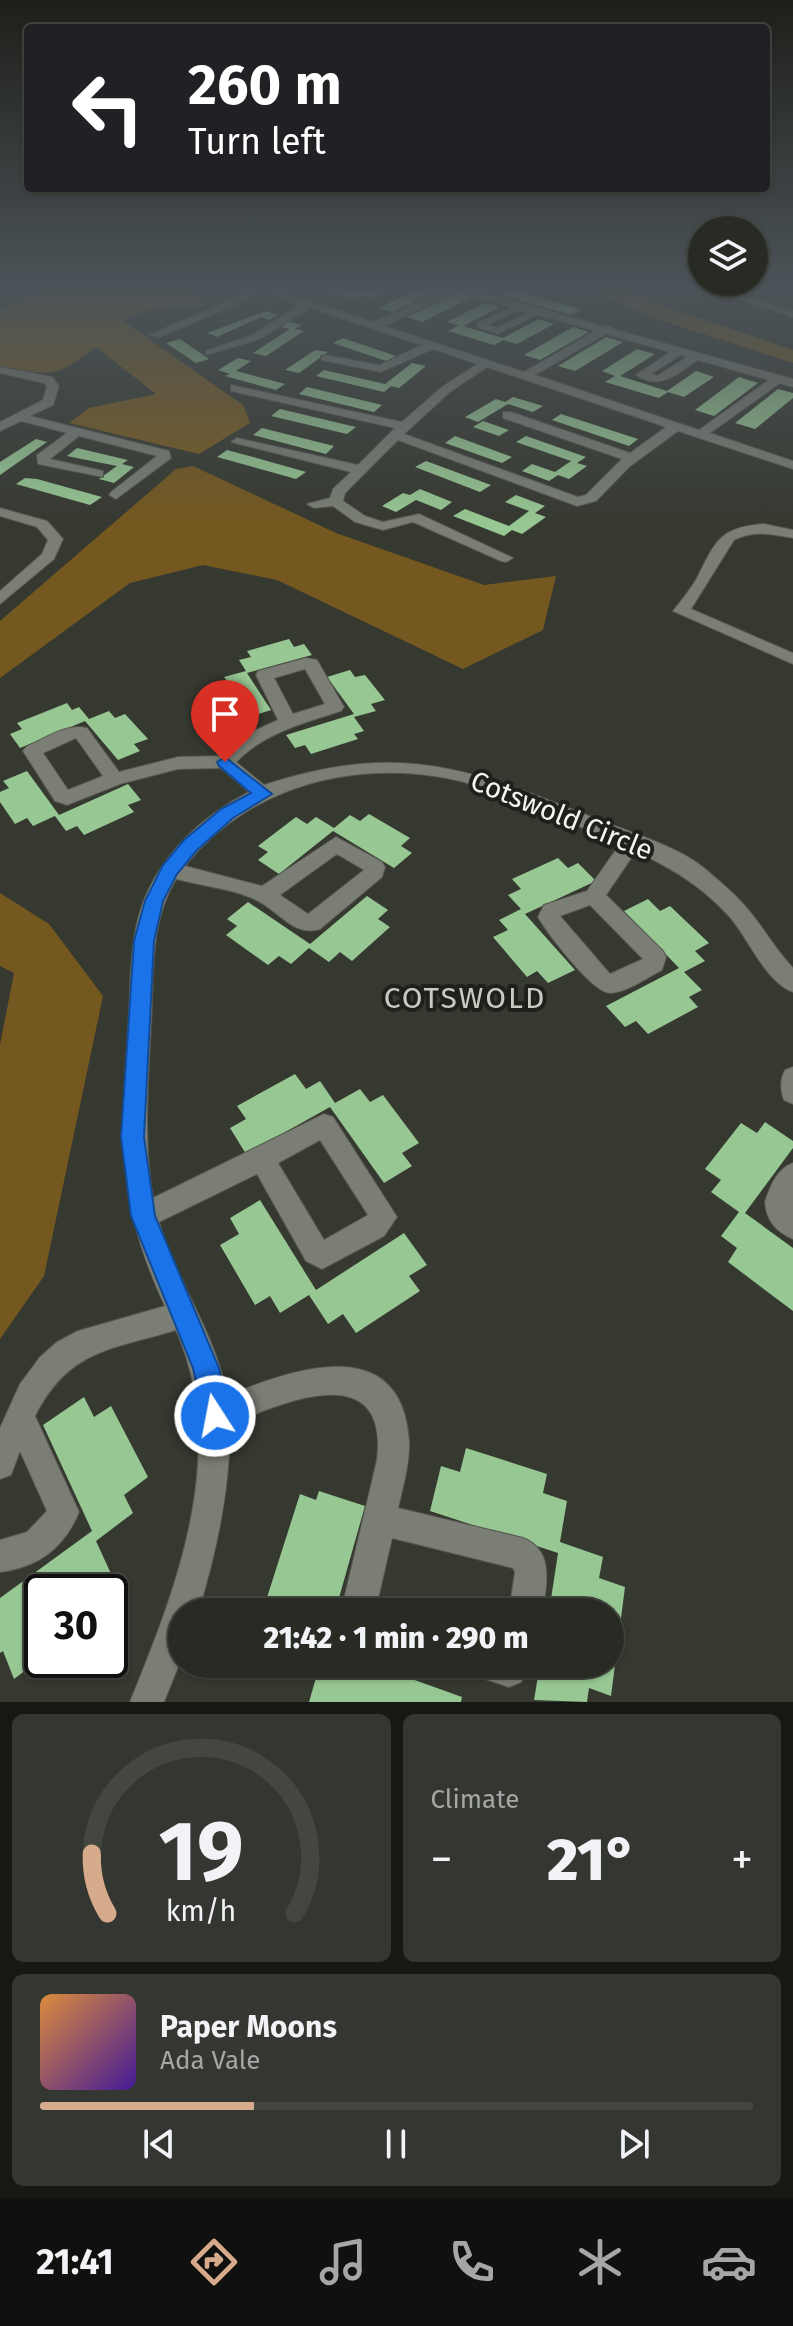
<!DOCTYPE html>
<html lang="en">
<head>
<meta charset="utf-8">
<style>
	:root { --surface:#282b24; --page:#343731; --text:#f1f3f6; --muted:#a5a7a6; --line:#444741; --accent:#d6ab8b }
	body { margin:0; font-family:"Fira Sans",sans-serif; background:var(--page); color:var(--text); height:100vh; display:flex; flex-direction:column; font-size:30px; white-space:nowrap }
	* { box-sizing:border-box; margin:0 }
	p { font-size:26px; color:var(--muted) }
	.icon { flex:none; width:44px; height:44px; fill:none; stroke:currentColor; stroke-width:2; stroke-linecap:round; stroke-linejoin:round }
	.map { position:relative; height:1702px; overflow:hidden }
	.side { display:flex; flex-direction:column; gap:12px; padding:12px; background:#161814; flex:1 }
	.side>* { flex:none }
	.hud { position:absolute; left:24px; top:24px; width:746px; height:168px; border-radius:8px; box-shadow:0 2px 6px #0004,0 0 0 2px var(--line); background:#202124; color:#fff; overflow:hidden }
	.controls { position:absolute; left:688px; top:216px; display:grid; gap:16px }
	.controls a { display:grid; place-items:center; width:80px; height:80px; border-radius:50%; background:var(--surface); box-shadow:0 2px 6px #0004,0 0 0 2px var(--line); font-size:40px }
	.speed { position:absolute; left:24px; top:1574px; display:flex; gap:16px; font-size:40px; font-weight:700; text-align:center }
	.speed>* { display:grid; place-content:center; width:104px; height:104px; border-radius:50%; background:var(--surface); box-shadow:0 2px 6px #0004,0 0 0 2px var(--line); line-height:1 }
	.speed .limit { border:4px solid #111; border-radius:12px; background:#fff; color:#111 }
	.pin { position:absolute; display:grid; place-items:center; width:68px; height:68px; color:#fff; margin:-82px -34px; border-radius:50% 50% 50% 0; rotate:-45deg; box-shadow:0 0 8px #0007 }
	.pin .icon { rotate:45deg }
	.me { position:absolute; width:88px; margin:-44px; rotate:349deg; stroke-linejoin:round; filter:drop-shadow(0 0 6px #0008) }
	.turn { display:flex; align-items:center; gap:28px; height:168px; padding:0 32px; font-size:36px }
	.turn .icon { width:104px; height:104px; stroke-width:2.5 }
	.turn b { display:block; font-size:56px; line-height:68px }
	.big { font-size:60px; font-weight:800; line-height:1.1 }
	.side .widget { flex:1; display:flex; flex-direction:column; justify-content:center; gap:12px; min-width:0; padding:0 28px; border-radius:12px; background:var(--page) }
	.side .dial { align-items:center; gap:0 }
	.dial svg { height:208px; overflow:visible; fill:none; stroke:var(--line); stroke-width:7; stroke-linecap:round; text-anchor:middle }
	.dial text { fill:var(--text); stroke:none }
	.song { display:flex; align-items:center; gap:24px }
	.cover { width:96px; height:96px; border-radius:12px; background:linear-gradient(135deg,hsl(30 70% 55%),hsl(260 70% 35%)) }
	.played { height:8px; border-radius:4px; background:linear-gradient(90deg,var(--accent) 30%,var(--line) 30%) }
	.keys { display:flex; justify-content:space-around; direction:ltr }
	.heat { display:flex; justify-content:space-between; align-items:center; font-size:44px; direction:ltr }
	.side .tiles { flex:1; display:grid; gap:12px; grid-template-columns:1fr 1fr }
	.widget:last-child { grid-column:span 2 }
	.trip { position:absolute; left:168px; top:1598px; width:456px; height:80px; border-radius:40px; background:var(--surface); box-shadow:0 2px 6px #0004,0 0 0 2px var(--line); font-weight:800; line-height:80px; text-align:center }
	.tab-bar { display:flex; height:128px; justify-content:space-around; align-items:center; background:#10110e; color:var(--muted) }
	.tab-bar .icon { width:56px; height:56px }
	.tab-bar .current { color:var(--accent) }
	.tab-bar b { font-size:36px; color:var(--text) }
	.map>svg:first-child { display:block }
	.green { fill:#755820 }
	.forest { fill:#7b5c1e }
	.building { fill:#97c793 }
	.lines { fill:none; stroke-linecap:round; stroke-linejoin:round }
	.lane-casing { stroke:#565850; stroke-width:7 }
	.street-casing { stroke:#565850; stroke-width:2 }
	.lane { stroke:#7a7e74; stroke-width:6 }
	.street { fill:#7a7e74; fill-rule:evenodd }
	.route { fill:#1a73e8; stroke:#114b97; stroke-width:2 }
	.labels { text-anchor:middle; stroke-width:8; stroke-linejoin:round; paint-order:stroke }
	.street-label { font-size:28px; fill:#f4f6f0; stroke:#1e201c }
	.neighbourhood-label { font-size:30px; letter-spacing:2px; fill:#c7cbc0; stroke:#1e201c }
</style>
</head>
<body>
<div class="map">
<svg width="793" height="1702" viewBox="0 0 793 1702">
	<rect width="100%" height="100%" fill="#363930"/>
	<g class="green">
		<path d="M193 466 336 533 484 585 556 576 543 630 463 669 277 580 203 565 130 583 0 678V621L176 469Z"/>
		<path d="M0 893 49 924 103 996 44 1276 0 1339V1045L14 973 0 966Z"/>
	</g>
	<g class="forest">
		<path d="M44 286H192L207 306 152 309 122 320 243 405 250 423 199 454 69 423 89 408 156 394 96 347C54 380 50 375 0 366V312Z"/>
		<path d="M582 286H623L669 308 793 350V363L651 317Z"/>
	</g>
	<g class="building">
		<path d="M337 286 362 293 378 286H401L373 298 362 295 352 299 311 287Z"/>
		<path d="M425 286 443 288 392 312 378 308Z"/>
		<path d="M513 290 582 310 571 315 502 295Z"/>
		<path d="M458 293 473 297 422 322 407 317Z"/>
		<path d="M485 303 500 307 463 326 503 338 539 319 554 324 517 344 503 340 494 345 448 331 459 325 447 322Z"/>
		<path d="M266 311 279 315 269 320 261 317 217 337 207 333Z"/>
		<path d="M289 322 302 325 295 329 304 331 266 356 253 353 290 329 281 327Z"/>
		<path d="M573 327 589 332 540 360 524 355Z"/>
		<path d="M606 337 623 342 575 371 558 366Z"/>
		<path d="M343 338 396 356 386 361 333 343Z"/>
		<path d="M180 339 209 359 196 363 166 343Z"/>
		<path d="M637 349 655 354 620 376 667 391 696 371 714 377 684 397 668 392 659 398 605 382 615 376 602 371Z"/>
		<path d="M315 350 328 352 299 373 285 370Z"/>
		<path d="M238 358 251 361 236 371 285 384 276 390 225 376 230 374 218 370Z"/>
		<path d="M412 363 426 366 399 388 391 386 384 392 316 376 324 370 385 384Z"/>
		<path d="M739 377 758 383 714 416 695 410Z"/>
		<path d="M307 387 382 405 374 412 299 394Z"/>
		<path d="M778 389 793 393V398L755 429 735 423Z"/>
		<path d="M513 397 543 406 533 412 508 404 478 422 465 417 496 399 505 402Z"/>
		<path d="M280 409 356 427 347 434 271 416Z"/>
		<path d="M561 414 638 439 629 446 552 420Z"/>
		<path d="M483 421 509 430 499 436 473 427Z"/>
		<path d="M262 428 334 446 326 454 253 435Z"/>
		<path d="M455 436 512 457 502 463 445 443Z"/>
		<path d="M526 436 586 457 577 463 587 466 569 479 558 475 549 481 522 471 532 464 555 472 571 461 516 442Z"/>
		<path d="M36 439 47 442 0 475V462Z"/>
		<path d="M77 448 128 460 122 464 134 467 114 483 99 479 117 466 67 456Z"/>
		<path d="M227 450 253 457 306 472 296 479 217 457Z"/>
		<path d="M426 461 491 485 480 492 415 467Z"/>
		<path d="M25 478 37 479 102 497 90 505 16 484Z"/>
		<path d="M420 489 452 502 441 510 416 500 396 512 382 506 403 493 410 495Z"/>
		<path d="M516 495 545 506 535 513 546 517 522 534 512 530 504 536 453 516 465 509 509 526 529 511 505 502Z"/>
		<path d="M289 639 294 647 304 644 312 655 247 673 271 710 246 718 241 710 231 713 215 686 228 682 224 677 246 671 239 660 251 657 247 651Z"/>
		<path d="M350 670 355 677 365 675 385 700 371 704 376 711 354 717 364 731 354 734 358 739 311 754 305 745 295 748 286 735 354 714 327 677Z"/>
		<path d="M67 703 72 710 79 707 89 719 109 711 115 718 125 714 148 739 134 744 140 751 118 760 85 721 20 748 10 734 22 729 17 723Z"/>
		<path d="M27 771 59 815 128 784 141 800 128 805 134 812 84 835 77 826 66 831 55 816 33 826 27 818 15 824 0 802V792L9 788 3 781Z"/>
		<path d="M369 814 410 838 401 846 412 853 394 868 333 831 279 874 258 860 268 852 258 846 296 817 307 824 316 817 334 828 350 815 360 821Z"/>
		<path d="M558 858 568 868 578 863 596 881 525 914 575 970 548 983 537 971 527 977 493 937 508 930 499 920 521 909 508 895 521 889 512 879Z"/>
		<path d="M367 896 388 910 378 919 390 927 352 961 340 952 329 962 309 948 291 964 279 956 268 965 226 935 237 926 227 919 248 902 310 944Z"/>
		<path d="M648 899 660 911 670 906 709 943 695 951 705 961 684 972 702 990 689 997 698 1007 648 1034 636 1021 625 1027 606 1006 679 968 624 911Z"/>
		<path d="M295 1074 306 1089 320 1081 335 1103 360 1089 370 1102 383 1095 419 1143 402 1153 412 1166 384 1183 330 1107 246 1154 230 1128 246 1119 237 1106Z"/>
		<path d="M765 1122 793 1141V1148L745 1213 793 1248V1311L728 1262 737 1248 721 1236 739 1212 711 1192 721 1180 705 1169 741 1123 757 1133Z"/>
		<path d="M260 1200 316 1290 404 1233 427 1265 409 1276 420 1291 356 1333 343 1314 328 1324 309 1295 280 1313 270 1296 255 1305 220 1245 239 1234 230 1218Z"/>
		<path d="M84 1397 94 1417 111 1406 148 1477 124 1495 133 1513 96 1541 113 1578 94 1592H42V1658L14 1679 3 1651 0 1653V1598L92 1531 43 1425Z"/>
		<path d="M466 1448 547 1474 543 1493 567 1501 560 1542 603 1557 599 1578 625 1587 611 1696 589 1688 587 1702 534 1700 540 1664H610V1612H549L558 1553 430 1511 441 1466 460 1472Z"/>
		<path d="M319 1491 365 1506 335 1612 263 1610 300 1494 316 1500Z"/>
		<path d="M320 1664H370L462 1697 461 1702H309Z"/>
	</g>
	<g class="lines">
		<g class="lane-casing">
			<path id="lane" d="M519 307 480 325 497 331 536 312"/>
		</g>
		<g class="street-casing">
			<g id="street">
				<path d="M249 286H264L374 322 447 289 444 286H461L603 326H612L613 329 793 379V387L780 383 710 433 793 461V469L678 431 629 467 596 501 577 506 398 440 345 493 343 501 365 516 383 522 419 514 513 558 506 562 501 561 413 522 383 530 355 522 333 506 314 508 307 504 330 498 333 489 351 472 231 442 237 438 358 465 395 428 231 391V385L402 422 442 387 477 364 433 349 381 372 321 360V356L325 355 380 365 422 345 310 308 260 339 206 355V351L252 335 300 305 259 291 241 303 159 337 149 335 233 299ZM458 292 595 331 524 372 384 326ZM606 334 670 352 636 375C660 391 677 374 698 360L769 380 699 430 535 375ZM681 355 687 357 657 376 651 374ZM487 367 666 427 630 453 511 412H503V418L622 459 586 495 578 497 404 434 450 392Z"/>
				<path d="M349 286H364L354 289Z"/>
				<path d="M698 286H713L793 311V317Z"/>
				<path d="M0 367 52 377 59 386 53 405 30 416 169 451 171 458 116 499 109 495 111 492 157 456 79 436 50 459 103 471V477L38 464 37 455 67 433 21 421 0 431V422L43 400 47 386 44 383 0 373Z"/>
				<path d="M0 508 47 521 63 539 54 559 0 604V591L42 554 48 540 37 527 0 516Z"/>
				<path d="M764 524 793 530V538C772 534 754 530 734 540L691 609 793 653V664L673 611C681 601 689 591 696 580 715 543 718 527 764 524Z"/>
				<path d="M306 658 317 660 344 707 341 711C304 723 264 733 236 762L264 785C402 740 471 769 599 820 630 832 679 847 704 868 718 880 733 892 745 906 762 925 775 949 793 968V992C765 982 748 937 729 916 699 884 674 870 636 851L606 895 663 951 666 957 662 970C648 977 626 993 610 993 593 993 547 933 538 917L544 905 587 891 620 844C575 825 530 804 484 788 379 753 254 778 185 866L262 886 336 837 382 862 385 867 382 877 320 929C295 937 280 913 260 902 236 889 202 886 176 879 149 924 154 974 151 1024 148 1082 143 1141 153 1198L324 1114 333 1117 397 1217 384 1236 322 1269 306 1261 257 1174 159 1222C176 1282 216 1333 227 1396 293 1368 402 1331 409 1441 410 1463 403 1486 398 1508L523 1538C555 1551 546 1584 543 1612H509L515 1572 513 1568 392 1538 375 1612H341L377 1460C389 1357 284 1401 230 1425 230 1489 217 1551 198 1612H182V1657L164 1702H130C177 1587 230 1452 176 1330 111 1350 69 1349 35 1416L79 1512C64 1548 39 1567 0 1572V1540L27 1532 47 1511 20 1451 11 1475 0 1479V1428L20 1384 40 1357 57 1342 78 1331 165 1306C113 1195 122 1131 129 1013 131 973 130 931 147 893 168 848 205 815 249 792L221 768 178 769 120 784 67 805 55 801 23 751 26 747C44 739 67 723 87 728L119 772 178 757 220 756 240 737 278 720 256 675 258 671ZM305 669 325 704 293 714 274 678ZM76 738 103 776 68 790 43 753ZM337 854 364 870 308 914 280 895ZM590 905 643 959 610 974 560 916ZM320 1140 368 1215 324 1240 278 1163Z"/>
				<path d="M793 1067V1104L784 1100C780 1090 780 1080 785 1070Z"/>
				<path d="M793 1163V1239C776 1232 766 1220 765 1202 770 1186 777 1169 793 1163Z"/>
				<path d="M471 1664H532L521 1682 509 1687 476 1676Z"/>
			</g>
		</g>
		<use href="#lane" class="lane"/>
		<use href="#street" class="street"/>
	</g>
	<linearGradient id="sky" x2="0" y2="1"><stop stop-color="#1e1f1a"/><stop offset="0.55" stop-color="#4c5459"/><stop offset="1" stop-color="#4c5459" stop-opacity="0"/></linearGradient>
	<rect width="793" height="524" fill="url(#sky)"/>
	<path class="route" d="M225 757 272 794 233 818 197 850 177 874 163 901 154 941 144 1137 155 1216 219 1368 229 1416 225 1426 215 1430 206 1426 193 1368 131 1216 121 1137 134 941 145 901 163 865 184 840 221 809 251 793 219 766 217 762Z"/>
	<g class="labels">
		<g class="street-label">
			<text transform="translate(562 815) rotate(22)" y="10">Cotswold Circle</text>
		</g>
		<g class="neighbourhood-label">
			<text x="465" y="1008">COTSWOLD</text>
		</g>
	</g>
</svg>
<div class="controls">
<a><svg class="icon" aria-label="layers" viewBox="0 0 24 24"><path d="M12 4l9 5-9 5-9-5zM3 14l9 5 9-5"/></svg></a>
</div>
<div class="speed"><div class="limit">30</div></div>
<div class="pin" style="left:225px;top:762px;background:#d93025"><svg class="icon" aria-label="arrive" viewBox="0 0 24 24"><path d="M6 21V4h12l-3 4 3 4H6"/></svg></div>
<svg class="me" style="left:215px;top:1416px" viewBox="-20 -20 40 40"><circle r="17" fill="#1a73e8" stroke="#fff" stroke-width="3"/><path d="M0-11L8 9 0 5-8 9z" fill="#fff"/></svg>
<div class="trip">21:42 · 1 min · 290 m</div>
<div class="hud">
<div class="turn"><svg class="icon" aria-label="left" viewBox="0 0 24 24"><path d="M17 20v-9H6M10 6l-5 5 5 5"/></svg><div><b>260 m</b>Turn left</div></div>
</div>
</div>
<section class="side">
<div class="tiles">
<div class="widget dial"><svg viewBox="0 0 100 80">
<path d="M14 69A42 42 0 1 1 86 69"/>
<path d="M14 69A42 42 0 0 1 8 46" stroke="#d6ab8b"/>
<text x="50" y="56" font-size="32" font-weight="700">19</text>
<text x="50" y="72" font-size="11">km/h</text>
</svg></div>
<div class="widget"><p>Climate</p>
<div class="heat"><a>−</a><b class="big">21°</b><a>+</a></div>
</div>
<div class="widget">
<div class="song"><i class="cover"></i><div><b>Paper Moons</b><p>Ada Vale</p></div></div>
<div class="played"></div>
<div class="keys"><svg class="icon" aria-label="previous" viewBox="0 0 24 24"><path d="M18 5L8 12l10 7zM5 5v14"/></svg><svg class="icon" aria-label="pause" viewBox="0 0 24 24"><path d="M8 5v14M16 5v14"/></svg><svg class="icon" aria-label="next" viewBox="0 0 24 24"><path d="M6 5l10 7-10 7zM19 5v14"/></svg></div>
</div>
</div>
</section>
<nav class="tab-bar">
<b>21:41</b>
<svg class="icon current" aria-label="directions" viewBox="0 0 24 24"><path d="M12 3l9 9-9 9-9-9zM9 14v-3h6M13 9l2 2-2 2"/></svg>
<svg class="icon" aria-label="music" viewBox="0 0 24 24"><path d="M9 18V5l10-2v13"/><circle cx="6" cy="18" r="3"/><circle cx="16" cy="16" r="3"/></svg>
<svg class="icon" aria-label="phone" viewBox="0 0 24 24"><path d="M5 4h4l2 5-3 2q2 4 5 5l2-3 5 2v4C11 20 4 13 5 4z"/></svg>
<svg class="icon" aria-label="climate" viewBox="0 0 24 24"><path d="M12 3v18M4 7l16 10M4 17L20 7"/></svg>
<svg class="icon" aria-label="car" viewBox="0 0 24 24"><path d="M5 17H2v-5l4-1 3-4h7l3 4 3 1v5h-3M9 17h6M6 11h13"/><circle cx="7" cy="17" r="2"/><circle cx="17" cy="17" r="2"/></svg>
</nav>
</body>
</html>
